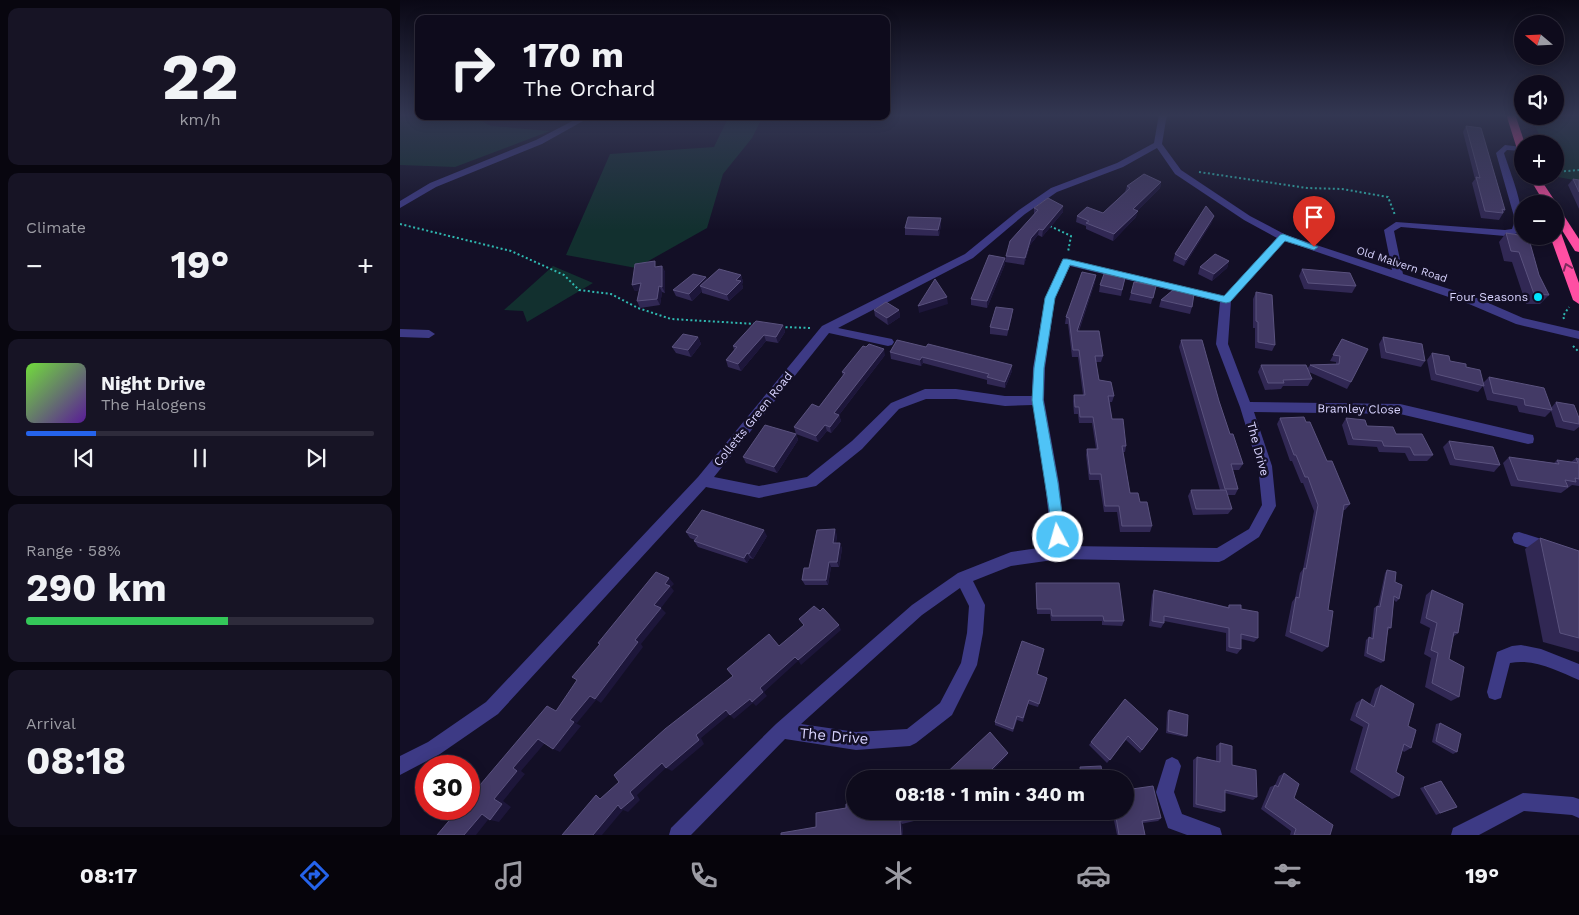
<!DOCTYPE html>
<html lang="en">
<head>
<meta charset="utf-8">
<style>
	:root { --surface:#0e0b1c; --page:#171425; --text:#f1f3f6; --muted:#9b9ba3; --line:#2e2b3b; --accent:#2563eb }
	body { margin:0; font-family:"Work Sans",sans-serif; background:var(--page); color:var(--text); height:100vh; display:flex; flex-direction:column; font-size:19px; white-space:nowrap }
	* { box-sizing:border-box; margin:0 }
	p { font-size:16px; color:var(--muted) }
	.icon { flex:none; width:28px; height:28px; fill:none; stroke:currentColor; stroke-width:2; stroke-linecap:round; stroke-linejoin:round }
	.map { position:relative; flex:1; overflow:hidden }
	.details { display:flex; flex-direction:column; gap:8px; padding:8px; background:#08060f; width:400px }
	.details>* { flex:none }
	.banner { position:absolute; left:15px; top:15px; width:475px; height:105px; border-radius:10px; box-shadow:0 2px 12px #0003,0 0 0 1px var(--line); background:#0e0b1c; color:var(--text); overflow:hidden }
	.needle { width:32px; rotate:289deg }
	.tools { position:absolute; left:1114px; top:15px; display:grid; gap:10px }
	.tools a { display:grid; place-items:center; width:50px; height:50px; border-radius:50%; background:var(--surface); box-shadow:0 2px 12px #0003,0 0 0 1px var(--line); font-size:25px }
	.speed { position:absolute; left:15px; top:755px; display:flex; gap:10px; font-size:25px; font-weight:700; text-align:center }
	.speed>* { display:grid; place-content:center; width:65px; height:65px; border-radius:50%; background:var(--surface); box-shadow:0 2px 12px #0003,0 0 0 1px var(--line); line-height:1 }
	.speed .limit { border:8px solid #d22; background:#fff; color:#111 }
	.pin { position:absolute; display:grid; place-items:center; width:42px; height:42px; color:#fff; margin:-51px -21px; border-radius:50% 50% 50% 0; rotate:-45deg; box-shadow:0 0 5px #0007 }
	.pin .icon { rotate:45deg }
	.me { position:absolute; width:55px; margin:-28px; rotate:354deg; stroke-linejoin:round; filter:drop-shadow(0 0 4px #0008) }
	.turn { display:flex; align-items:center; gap:18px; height:105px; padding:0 25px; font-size:22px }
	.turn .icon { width:65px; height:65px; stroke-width:2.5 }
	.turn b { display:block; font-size:35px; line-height:42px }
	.big { font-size:38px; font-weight:700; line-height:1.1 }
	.details .tile { flex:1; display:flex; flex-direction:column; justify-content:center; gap:8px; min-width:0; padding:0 18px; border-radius:10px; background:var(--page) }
	.details .dial { align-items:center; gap:0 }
	.dial b { font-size:65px; line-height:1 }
	.song { display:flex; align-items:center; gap:15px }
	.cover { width:60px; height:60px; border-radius:8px; background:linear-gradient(135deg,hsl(100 70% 55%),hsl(270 70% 35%)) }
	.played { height:5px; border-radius:2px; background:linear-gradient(90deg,var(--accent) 20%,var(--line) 20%) }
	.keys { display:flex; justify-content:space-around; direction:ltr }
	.heat { display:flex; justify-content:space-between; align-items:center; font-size:28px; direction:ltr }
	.charge { height:8px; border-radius:4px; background:linear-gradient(90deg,#34c759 58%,var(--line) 0) }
	.trip { position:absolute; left:446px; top:770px; width:288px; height:50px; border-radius:25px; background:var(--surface); box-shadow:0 2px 12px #0003,0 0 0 1px var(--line); font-weight:700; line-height:50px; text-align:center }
	.tabs { display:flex; height:80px; justify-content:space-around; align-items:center; background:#06040b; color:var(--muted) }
	.tabs .icon { width:35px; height:35px }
	.tabs .selected { color:var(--accent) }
	.tabs b { font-size:22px; color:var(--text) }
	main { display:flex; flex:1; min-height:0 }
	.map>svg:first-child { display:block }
	.green { fill:#12302f }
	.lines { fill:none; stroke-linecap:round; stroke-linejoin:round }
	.path { stroke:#2fb8b0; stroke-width:2; stroke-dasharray:2 2.5; stroke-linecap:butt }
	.minor { fill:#3d3a85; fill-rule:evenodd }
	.highway { fill:#ff4fa3; fill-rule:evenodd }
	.wall { fill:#312854 }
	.shaded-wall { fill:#1d163a }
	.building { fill:#433a66; stroke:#5a527e }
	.oneway { stroke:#7d2c5e }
	.route { fill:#4fc3f7; stroke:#337fa1 }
	.poi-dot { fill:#00e5ff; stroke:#130f26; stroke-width:2 }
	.labels { text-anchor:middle; stroke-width:5; stroke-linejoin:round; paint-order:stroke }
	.far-street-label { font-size:11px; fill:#d9d4ff; stroke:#130f26 }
	.poi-label { font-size:12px; fill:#d9d4ff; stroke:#130f26; text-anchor:end }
	.street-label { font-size:12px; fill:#d9d4ff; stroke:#130f26 }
	.near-street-label { font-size:15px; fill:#d9d4ff; stroke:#130f26 }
</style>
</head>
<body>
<main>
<section class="details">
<div class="tile dial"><b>22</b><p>km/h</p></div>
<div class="tile"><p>Climate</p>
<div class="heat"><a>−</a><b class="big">19°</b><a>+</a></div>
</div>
<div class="tile">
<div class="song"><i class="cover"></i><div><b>Night Drive</b><p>The Halogens</p></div></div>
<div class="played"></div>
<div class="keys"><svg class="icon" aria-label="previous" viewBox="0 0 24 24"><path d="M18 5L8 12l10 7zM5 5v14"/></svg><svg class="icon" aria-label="pause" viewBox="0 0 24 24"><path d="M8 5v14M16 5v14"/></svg><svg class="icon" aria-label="next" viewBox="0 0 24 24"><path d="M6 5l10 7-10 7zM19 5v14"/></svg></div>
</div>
<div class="tile"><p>Range · 58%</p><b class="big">290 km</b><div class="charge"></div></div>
<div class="tile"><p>Arrival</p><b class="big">08:18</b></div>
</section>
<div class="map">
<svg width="1179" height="835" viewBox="0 0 1179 835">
	<rect width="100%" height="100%" fill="#130f26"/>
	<g class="green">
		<path d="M0 114H19V116H72L91 126 150 131 55 167 0 165Z"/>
		<path d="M1155 114H1179V181L1158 177 1160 171 1155 164V144H1144L1130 116H1155Z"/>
		<path d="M329 116H363L352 138 323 174 307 228 236 268 166 255 210 154 314 147Z"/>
		<path d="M153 266 193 283 127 322 123 311 104 310Z"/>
	</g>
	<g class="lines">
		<g class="path">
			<path d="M1118 158 1122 171"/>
			<path d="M799 172 907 188 942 189 988 197 995 215"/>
			<path d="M1155 172 1179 170"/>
			<path d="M0 224 111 251 164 275 179 290 211 294 238 308 271 319 356 324"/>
			<path d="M650 226 671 236 668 252"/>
			<path d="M1164 319 1163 316 1169 307"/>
			<path d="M381 327 411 328"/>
			<path d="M1173 346 1179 352"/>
		</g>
		<g class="minor">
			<path d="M759 114H767L762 144 781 170 850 216 886 235 992 270 984 230 996 222 1105 230 1112 229 1115 220 1096 153 1105 145 1122 147V151L1107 150 1104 153C1110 173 1129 215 1119 233L1105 236 1001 227 994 231 1003 274 1077 298 1123 318 1179 331V339L1116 324 1069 304 885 241 831 301 828 344 850 402 1000 404 1128 434 1133 435 1134 439 1133 443 1128 444 1000 414 854 412 872 466 876 506 859 537 824 560 819 562 660 559 611 566 573 581 585 605 583 633 577 665 552 715 516 743 510 746 456 750 385 739 291 835H269L271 828 376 724 512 605 558 573 611 552 652 546 645 483 633 405 605 406 556 399H526L499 409 462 449 416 486 359 498 306 487 98 714 40 754 0 775V756L28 742 86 702 298 477 422 326 565 254 619 210 651 188 717 163 754 143ZM757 148 775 174 844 220 877 238 824 296 667 259 663 260 645 298 633 368 632 396H605L556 389H525L491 403 452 441 407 477 359 486 314 477 429 333 488 346 492 345 494 342 492 339 438 328 573 258 625 214 657 192 723 167ZM670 266 820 302 816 344 840 407 858 466 862 505 849 529 817 548 666 546 659 483 644 400 645 368 655 298ZM560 588 569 606 567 633 561 663 540 703 507 729 456 732 401 724 522 615Z"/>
			<path d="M182 116H192L142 144 36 187 0 208V201L30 183 136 140Z"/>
			<path d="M0 329 29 330 35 334 29 338 0 337Z"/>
			<path d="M1119 532 1179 551V565L1114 543 1112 538 1114 533Z"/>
			<path d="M1121 645 1141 649 1179 664V680C1158 671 1134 658 1110 663L1101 698 1095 700 1089 698 1087 692 1097 652 1112 646Z"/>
			<path d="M772 757 778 760 781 766 774 792 782 814 820 828 822 835H787L768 828 756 792 766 760Z"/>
			<path d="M1123 793 1173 797 1179 799V818L1172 815 1124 811 1079 835H1051L1053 828Z"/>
		</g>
		<g class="highway">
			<path d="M1106 114H1115L1125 144H1122V152L1117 149Z"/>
			<path d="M1131 177H1139L1157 204 1155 206V204H1145L1130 179Z"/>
			<path d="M1155 207 1159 208 1179 239V252L1175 251 1155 219Z"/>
			<path d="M1155 230 1161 233 1179 283V304L1173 300 1150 236H1155Z"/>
		</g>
	</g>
	<g class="wall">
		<path d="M1066 126 1105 210 1099 220 1081 218 1072 183 1075 179 1063 132Z"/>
		<path d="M1173 179 1179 180V209L1168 185Z"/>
		<path d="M761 182 760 188 737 211 736 217 713 241 686 229V226L676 222 677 216 703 213 725 192 727 186Z"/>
		<path d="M663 206V212L642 237 638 235 630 245 624 265 605 262 606 256 634 214V208Z"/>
		<path d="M541 218V225L539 236 505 235V228Z"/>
		<path d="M812 222 784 266 773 261 775 254Z"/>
		<path d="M1106 233 1139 275 1149 295 1140 304H1126L1112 262 1104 261 1099 242Z"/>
		<path d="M829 261 827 268 812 281 798 274 800 267Z"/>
		<path d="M605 264 587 308 571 305V299Z"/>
		<path d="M258 266H262L265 272V293L262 292 260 305 240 308 237 301 239 290 235 291 232 285Z"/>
		<path d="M902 269 956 286 952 293 904 289 899 276Z"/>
		<path d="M341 275 343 282 342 284 343 288 329 301 302 293V291L292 301 276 296 273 290 306 277 307 279Z"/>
		<path d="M696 275 695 282 679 331 703 356 701 362H696L699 380 714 396 712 402H710L712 419 726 446 725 452H723L730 493 740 502 752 526 750 532H720L717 512H704L699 480H689L686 455 687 449H696L692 423H679L678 414H674L673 401 674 395H683L678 357H672L668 324H665L666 317Z"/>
		<path d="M725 278 721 296 699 292 700 285Z"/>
		<path d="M756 286 751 304 729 300 731 293Z"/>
		<path d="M856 292 875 345 872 351 855 348V328H853V299Z"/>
		<path d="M761 300 792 307 790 314 759 307Z"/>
		<path d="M474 310H499L500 317 488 325 475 316Z"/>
		<path d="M612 316 607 336 590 334V327Z"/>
		<path d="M383 325 385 332 378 343 366 341 341 371 328 367 326 360 334 350 333 346Z"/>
		<path d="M298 337 301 344 291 357 276 353 272 347Z"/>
		<path d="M983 337 1025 361 1021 367 981 358 979 344Z"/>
		<path d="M942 339 951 382 947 389 909 372 912 379 908 386H883L881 389 865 390 858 372 861 365 907 369 910 365 936 364V362L930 361Z"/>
		<path d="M497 340 612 371 605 388 587 384V380L523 363 521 366 491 359 490 352Z"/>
		<path d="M781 340 819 401 830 434 843 464 839 470H833L838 489 835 495H827L832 509 828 514 793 515 788 496 791 490H820L779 347Z"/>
		<path d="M1032 353 1050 361 1066 367 1083 383 1089 377 1151 408 1156 402 1179 418V427L1174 431 1156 427 1151 411 1145 417 1119 412 1117 406 1087 400 1083 386 1078 392 1031 380 1027 360Z"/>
		<path d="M485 355 439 415 441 421 431 433 427 431 418 442 396 434 394 427 419 407 443 376 442 372Z"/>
		<path d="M880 418 906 422 950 504 945 510H943L928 610V647L922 652 885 636 892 602 895 598 900 573 903 569 914 511 903 483H901L892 461H890L877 424Z"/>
		<path d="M946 418 967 426 996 434 1033 455 1027 461H1009L1005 453 979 452 977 447 948 445 942 425Z"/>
		<path d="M396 434 398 440 377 473 346 463 343 457Z"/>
		<path d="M1049 441 1100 465 1094 472 1050 465 1043 447Z"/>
		<path d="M1109 457 1154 463 1157 460 1171 462 1176 458 1179 459V486L1172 485 1161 493 1111 486 1103 463Z"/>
		<path d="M286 532 367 536 353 559 350 558 347 563 298 547 294 541 295 540 290 538Z"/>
		<path d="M437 535 436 543H440L442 549 439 567H431L428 585H405L402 580 409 568Z"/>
		<path d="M1140 538 1179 551V652L1143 642 1125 549Z"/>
		<path d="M987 570 995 582 999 599 996 602 994 600 991 628 988 630 984 661 981 663 964 656 966 640 969 637 971 638 974 608 977 606H978L985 573Z"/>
		<path d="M636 583 724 621 722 626 702 625V621H651L650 614H637L636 588Z"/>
		<path d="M754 590 828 607 829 605 841 609 858 638 854 642 841 639V649L837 654 826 651V633L764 621V623L761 628 749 626 752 595Z"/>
		<path d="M1032 590 1058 633 1053 637 1049 659 1059 697 1051 701 1025 687 1031 658 1024 654 1030 628 1020 623 1026 595Z"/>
		<path d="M644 649 637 674 647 678 638 707 628 704 623 722 617 720 613 732 595 725V722Z"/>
		<path d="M981 685 1008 726 1011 748 1004 752 1002 750 996 772 999 796 992 799 950 772 963 727 950 720 956 703 962 699 970 704 975 689Z"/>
		<path d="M769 710 787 736 785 737 766 733 767 712Z"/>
		<path d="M1040 723 1057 752 1053 754 1032 742 1036 724Z"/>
		<path d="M758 729 740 753 726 740 707 763 689 745 691 742Z"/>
		<path d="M820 743 832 765 857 797 853 800 825 793V811L821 813 793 807V760L797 757 816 761V746Z"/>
		<path d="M884 773 894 798 930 835H890L891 831 861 809 870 787 875 785 879 776Z"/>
		<path d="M1041 781 1057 807 1036 815 1020 788Z"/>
		<path d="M513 811 514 821 502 824 503 835H381L416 827 463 813Z"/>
		<path d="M712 811H725L761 818 758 821 743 823 745 835H717Z"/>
	</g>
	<g class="shaded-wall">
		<path d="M761 182 760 188 732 216 733 209Z"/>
		<path d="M663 206V212L642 237 643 230Z"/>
		<path d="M738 211 736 217 713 241 714 234Z"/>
		<path d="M814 216 812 222 784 266 786 260Z"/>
		<path d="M541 218V225L539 236 538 230Z"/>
		<path d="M639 229 638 235 630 245 624 265 625 258 631 238Z"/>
		<path d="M605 258V264L587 308V301Z"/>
		<path d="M829 261 827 268 812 281 814 274Z"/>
		<path d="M262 266 265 272V293L262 287Z"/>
		<path d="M341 275 343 282 342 284 343 288 329 301 327 295 336 280Z"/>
		<path d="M696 275 695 282 676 338 677 331Z"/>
		<path d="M306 277 309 284 300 286 302 291 292 301 289 294Z"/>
		<path d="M241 283 244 289 235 291 232 285Z"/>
		<path d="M259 286 262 292 260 305 257 299Z"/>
		<path d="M547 297 548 304 519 313 518 306Z"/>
		<path d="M499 310 500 317 488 325 487 318Z"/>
		<path d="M383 325 385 332 378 343 376 337Z"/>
		<path d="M364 335 366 341 341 371 338 364Z"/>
		<path d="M298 337 301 344 291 357 288 350Z"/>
		<path d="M484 349 485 355 439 415 441 421 431 433 430 427 434 413Z"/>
		<path d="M522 357 523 363 521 366 520 360Z"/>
		<path d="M612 365V371L605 388V382Z"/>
		<path d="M425 425 427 431 418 442 416 436Z"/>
		<path d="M396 434 398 440 377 473 374 467Z"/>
		<path d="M435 529 437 535 435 549 433 543Z"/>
		<path d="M364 530 367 536 353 559 349 554Z"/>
		<path d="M440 543 442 549 439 567 437 562Z"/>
		<path d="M347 553 350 558 347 563 344 558Z"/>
		<path d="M429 562 431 567 428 585 426 580Z"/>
		<path d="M269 578 274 584 271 587 274 591 261 608 266 613 241 644 243 647 201 703 195 699 235 640 254 605 265 584Z"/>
		<path d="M439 625 441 630 401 665 398 660Z"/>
		<path d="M395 657 398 661 364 692 367 696 356 706 353 703 334 719 330 715Z"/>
		<path d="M190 696 196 700 177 723 170 720Z"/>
		<path d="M326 710 330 714 301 738 304 744 272 771 266 768 296 735Z"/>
		<path d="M174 722 181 726 160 752 153 749Z"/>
		<path d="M138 739 145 743 121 771 125 774 103 801 111 807 99 822 90 820 94 799 113 768Z"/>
		<path d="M608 753 607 756 589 775V772Z"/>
		<path d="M262 763 268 766 237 795 240 800 228 812 223 810 202 835H193L230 792Z"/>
		<path d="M82 814 91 816 76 835H64Z"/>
		<path d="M500 821 502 824 503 835H501Z"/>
	</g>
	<g class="building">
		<path d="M1066 126 1081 128 1105 210 1102 209 1103 213 1085 211 1076 177 1080 178Z"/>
		<path d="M744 174 761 182 733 209 738 211 714 234 686 223 689 221 677 216 687 207 703 213 730 188 727 186Z"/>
		<path d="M1173 179 1179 180V192Z"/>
		<path d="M648 198 663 206 643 230 639 229 631 238 625 258 606 256 610 241 638 210 634 208Z"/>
		<path d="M806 206 814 216 786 260 775 254Z"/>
		<path d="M508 217 541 218 538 230 505 228Z"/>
		<path d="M1106 233 1125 236 1127 243H1130L1139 275 1149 295 1134 294 1119 252 1111 251Z"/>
		<path d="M815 254 829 261 814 274 800 267Z"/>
		<path d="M589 255 605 258 587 301 571 299Z"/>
		<path d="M255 261V267L262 266V287L259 286 257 299 237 301 241 283 232 285 235 264Z"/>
		<path d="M319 269 341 275 336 280 341 281 327 295 300 286Z"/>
		<path d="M902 269 950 273 956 286 908 283Z"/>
		<path d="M682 272 696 275 677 331H699L703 356H695L699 380 711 382 714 396H708L712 419H723L726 446H722L730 493H738L740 502H747L752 526H722L719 506H705L701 474H690L687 449H698L693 417H680L679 407H675L674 395H685L679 350H673L669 318 666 317Z"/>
		<path d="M293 274 306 277 289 294 273 290Z"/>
		<path d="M704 274 725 278 722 290 700 285Z"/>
		<path d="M535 279 547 297 518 306Z"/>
		<path d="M734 282 756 286 753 298 731 293Z"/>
		<path d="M773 290 794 294 792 307 761 300Z"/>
		<path d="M856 292 872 295 875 345 858 342V322L856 321Z"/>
		<path d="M486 302 499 310 487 318 474 310Z"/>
		<path d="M596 307 613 309 608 330 590 327Z"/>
		<path d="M356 321 383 325 376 337 364 335 338 364 326 360 337 347 333 346Z"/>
		<path d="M283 334 298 337 288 350 272 347Z"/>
		<path d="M983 337 1022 344 1025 361 986 352Z"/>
		<path d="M942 339 968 349 951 382 910 365 939 364 940 356 933 355Z"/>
		<path d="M497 340 526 347 528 344 612 365 605 382 587 377 589 374 522 357 520 360 490 352Z"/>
		<path d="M781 340H802L819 401 830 434H833L843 464H831L838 489H825Z"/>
		<path d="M469 344 484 349 434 413 439 415 430 427 425 425 416 436 394 427 412 404 419 407 445 373 442 372 463 346 466 347Z"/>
		<path d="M1032 353 1049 356 1050 361 1066 364V367L1080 370 1084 386 1036 374Z"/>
		<path d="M861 365H906L912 379 883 380 884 383H868Z"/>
		<path d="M1089 377 1144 388 1152 410 1125 405 1124 399 1093 393Z"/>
		<path d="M1156 402 1174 405 1179 418V424L1163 421Z"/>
		<path d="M904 417 906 422H910L927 461H932L950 504 944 505 928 610 933 611 928 647 890 632 896 597 899 598 904 568 906 569 918 505 908 477H905L896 455H894L880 418Z"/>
		<path d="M946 418 965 420 967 426 993 427 996 434H1022L1033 455H1014L1010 447 984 446 982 441 953 439Z"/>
		<path d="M365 425 396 434 374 467 343 457Z"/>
		<path d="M1049 441 1093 447 1100 465 1055 459Z"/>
		<path d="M1109 457 1159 464 1157 460 1178 463 1176 458 1179 459V479L1175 478 1176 482 1165 480 1168 487 1118 480Z"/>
		<path d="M791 490H826L832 509H796Z"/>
		<path d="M302 510 364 530 349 554 347 553 344 558 294 541 298 536 286 532Z"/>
		<path d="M435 529 433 543H440L437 562H429L426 580H402L404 568H409L417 530Z"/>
		<path d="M1140 538 1179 551V638L1160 633Z"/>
		<path d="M987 570 996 572 995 582 1002 585 999 599 994 596 991 628 988 627 984 661 967 653 969 637 973 639 977 606 980 607Z"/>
		<path d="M256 572 269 578 265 584 270 586 254 605 261 608 235 640 238 642 195 699 190 696 170 720 174 722 153 749 138 739 113 768 117 771 94 799 102 804 90 820 82 814 64 835H37L59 809H69V798L147 706 156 711 177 680 172 677 200 644 198 643Z"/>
		<path d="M636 583H719L724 621H704L703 616H652L651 609H637Z"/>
		<path d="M754 590 829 608V605H841V609L858 612V638L841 634V649L829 647V628L764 616V623L752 621Z"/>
		<path d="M1032 590 1063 604 1058 633 1054 632 1049 659 1064 667 1059 697 1032 683 1038 653 1031 650 1037 623 1026 618Z"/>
		<path d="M414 606 420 611 423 608 439 625 398 660 395 657 360 688 363 692 352 702 350 699 330 715 326 710 296 735 299 740 266 768 262 763 230 792 234 798 221 809 218 805 193 835H162L196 795 200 799 219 782 214 775 265 729 333 676 327 669 369 634 379 646 404 625 399 619Z"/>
		<path d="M622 641 644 649 637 674 647 678 639 704 629 700 623 718 617 716 613 729 595 722Z"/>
		<path d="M981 685 1014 704 1008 726 1016 730 1011 748 1004 744 996 772 1004 777 999 796 956 769 969 724 956 716 962 699 974 707Z"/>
		<path d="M725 699 758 729 742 750 728 736 710 760 691 742Z"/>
		<path d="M769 710 788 715 787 736 768 731Z"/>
		<path d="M1040 723 1061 734 1057 752 1036 741Z"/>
		<path d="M590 732 608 753 589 772 594 779H540Z"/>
		<path d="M820 743 832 746V765L856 770 857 797 825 790V811L796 804 797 757 820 762Z"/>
		<path d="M701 766 703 779H681L680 767Z"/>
		<path d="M884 773 899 784 894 798 933 825 930 835H894L896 829 865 807 875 785 878 787Z"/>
		<path d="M1041 781 1057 807 1040 813 1024 787Z"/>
		<path d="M753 786 761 818 742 821 745 835H719L715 811H725V790Z"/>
		<path d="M455 802V811H461V813L472 811H512V819L500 821 501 835H381V833L416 827V813L446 808V804Z"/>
	</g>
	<defs><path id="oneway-chevron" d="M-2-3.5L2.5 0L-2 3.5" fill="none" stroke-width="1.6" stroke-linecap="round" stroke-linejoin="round" transform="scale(1.25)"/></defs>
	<use class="oneway" href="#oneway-chevron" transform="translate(1167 267) rotate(-110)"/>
	<linearGradient id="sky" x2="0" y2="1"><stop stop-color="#0a0815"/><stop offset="0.5" stop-color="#333752"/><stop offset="1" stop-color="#333752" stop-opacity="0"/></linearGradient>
	<rect width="1179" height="230" fill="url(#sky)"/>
	<path class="route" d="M883 234 918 247 914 250 885 241 830 302 826 303 670 265 655 298 644 368 643 400 658 483 665 537 663 541 658 543 654 541 632 400 634 368 645 298 663 259H667L824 296 880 235Z"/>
	<circle class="poi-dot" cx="1138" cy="297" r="5"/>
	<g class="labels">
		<g class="far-street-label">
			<text transform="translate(1002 264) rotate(18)" y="4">Old Malvern Road</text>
		</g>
		<g class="poi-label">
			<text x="1128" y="301">Four Seasons</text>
		</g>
		<g class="street-label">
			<text transform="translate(959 409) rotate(1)" y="4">Bramley Close</text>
			<text transform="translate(353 419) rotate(-51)" y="4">Colletts Green Road</text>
			<text transform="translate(858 449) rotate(75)" y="4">The Drive</text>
		</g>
		<g class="near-street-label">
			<text transform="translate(434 736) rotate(5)" y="5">The Drive</text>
		</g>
	</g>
</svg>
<div class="tools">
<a><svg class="needle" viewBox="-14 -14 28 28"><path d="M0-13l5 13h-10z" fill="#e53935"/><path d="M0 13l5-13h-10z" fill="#9b9ba3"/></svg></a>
<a><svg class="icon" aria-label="sound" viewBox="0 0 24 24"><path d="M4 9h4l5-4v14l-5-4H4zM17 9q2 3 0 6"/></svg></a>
<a>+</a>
<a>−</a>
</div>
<div class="speed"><div class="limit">30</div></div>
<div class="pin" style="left:914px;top:247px;background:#d93025"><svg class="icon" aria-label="arrive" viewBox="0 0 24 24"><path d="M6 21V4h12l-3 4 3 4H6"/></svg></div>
<svg class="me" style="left:658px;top:537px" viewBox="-20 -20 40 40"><circle r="17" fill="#4fc3f7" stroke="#fff" stroke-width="3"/><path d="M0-11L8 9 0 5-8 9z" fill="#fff"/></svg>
<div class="trip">08:18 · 1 min · 340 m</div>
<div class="banner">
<div class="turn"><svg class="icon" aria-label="right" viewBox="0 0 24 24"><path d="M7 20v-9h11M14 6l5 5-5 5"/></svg><div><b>170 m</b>The Orchard</div></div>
</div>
</div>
</main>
<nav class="tabs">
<b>08:17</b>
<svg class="icon selected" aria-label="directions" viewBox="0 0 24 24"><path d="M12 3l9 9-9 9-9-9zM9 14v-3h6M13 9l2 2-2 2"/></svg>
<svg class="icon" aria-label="music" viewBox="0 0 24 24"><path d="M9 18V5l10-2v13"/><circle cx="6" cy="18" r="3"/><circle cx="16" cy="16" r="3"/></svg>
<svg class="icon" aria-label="phone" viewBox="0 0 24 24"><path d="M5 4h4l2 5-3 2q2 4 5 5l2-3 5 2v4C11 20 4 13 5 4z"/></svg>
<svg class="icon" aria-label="climate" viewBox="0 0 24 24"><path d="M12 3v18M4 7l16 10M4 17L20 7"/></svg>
<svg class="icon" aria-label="car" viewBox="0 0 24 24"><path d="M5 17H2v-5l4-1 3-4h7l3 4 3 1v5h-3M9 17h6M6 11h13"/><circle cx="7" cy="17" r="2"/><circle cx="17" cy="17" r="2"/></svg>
<svg class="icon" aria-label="filters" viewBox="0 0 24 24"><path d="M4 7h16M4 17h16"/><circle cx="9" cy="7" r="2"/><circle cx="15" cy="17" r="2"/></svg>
<b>19°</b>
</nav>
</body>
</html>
